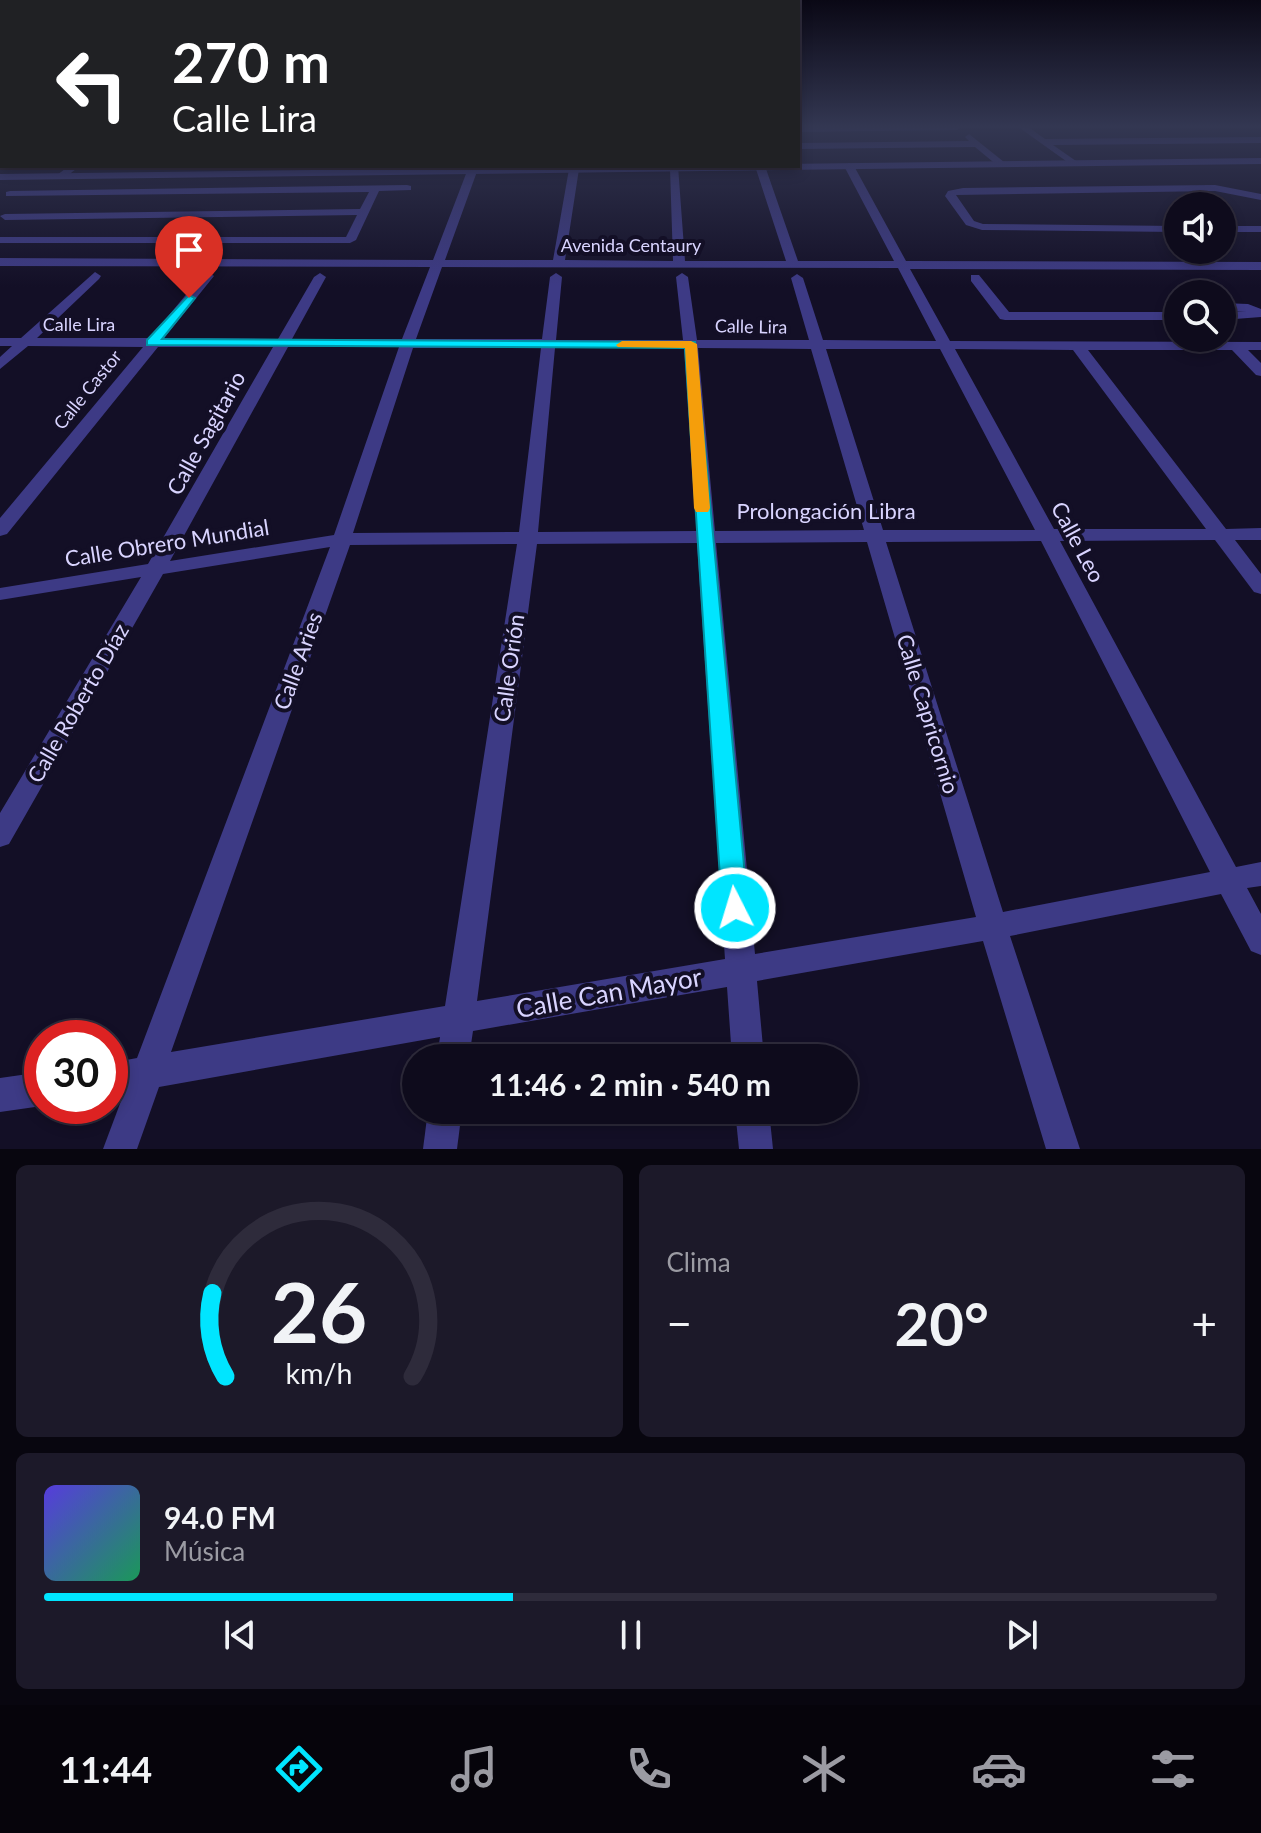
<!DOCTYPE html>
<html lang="es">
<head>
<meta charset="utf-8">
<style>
	:root { --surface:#0e0b1c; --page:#1c1929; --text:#f1f3f6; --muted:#9b9ba3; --line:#2e2b3b; --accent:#00e5ff }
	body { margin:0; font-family:Lato,sans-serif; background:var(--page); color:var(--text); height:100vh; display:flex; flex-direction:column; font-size:30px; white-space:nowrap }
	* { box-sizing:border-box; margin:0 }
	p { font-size:26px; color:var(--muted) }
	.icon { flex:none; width:44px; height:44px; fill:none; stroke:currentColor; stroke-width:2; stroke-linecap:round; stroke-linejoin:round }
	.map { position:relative; height:1149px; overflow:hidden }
	.panel { display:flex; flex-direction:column; gap:16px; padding:16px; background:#08060f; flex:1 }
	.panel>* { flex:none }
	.top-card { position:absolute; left:0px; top:0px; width:800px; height:168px; box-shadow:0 4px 12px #0003,0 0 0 2px var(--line); background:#202124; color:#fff; overflow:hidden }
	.fabs { position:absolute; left:1164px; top:192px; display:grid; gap:16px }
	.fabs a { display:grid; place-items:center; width:72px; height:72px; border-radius:50%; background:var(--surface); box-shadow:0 4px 12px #0003,0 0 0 2px var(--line); font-size:40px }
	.speed { position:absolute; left:24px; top:1020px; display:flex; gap:16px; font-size:40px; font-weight:700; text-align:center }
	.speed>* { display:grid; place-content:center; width:104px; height:104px; border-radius:50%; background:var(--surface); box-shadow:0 4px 12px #0003,0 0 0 2px var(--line); line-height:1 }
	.speed .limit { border:12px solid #d22; background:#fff; color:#111 }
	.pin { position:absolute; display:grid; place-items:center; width:68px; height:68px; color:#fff; margin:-82px -34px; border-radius:50% 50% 50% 0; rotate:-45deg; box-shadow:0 0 8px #0007 }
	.pin .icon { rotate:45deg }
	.me { position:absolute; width:88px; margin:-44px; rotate:355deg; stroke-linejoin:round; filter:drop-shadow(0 0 6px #0008) }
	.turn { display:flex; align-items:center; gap:28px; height:168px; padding:0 40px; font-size:36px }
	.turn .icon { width:104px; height:104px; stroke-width:2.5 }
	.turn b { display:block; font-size:56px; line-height:68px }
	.big { font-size:60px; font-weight:700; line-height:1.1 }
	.panel .widget { flex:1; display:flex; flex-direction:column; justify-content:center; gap:12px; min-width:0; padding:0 28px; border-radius:12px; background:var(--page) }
	.panel .dial { align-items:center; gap:0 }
	.dial svg { height:208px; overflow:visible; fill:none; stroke:var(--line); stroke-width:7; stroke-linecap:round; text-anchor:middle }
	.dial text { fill:var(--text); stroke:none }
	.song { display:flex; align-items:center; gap:24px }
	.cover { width:96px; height:96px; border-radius:12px; background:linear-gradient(135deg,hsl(250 70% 55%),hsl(150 70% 35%)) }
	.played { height:8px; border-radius:4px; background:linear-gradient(90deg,var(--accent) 40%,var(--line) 40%) }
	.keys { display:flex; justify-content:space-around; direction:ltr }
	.heat { display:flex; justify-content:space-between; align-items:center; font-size:44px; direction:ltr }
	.panel .tiles { flex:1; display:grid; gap:16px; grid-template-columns:1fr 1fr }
	.widget:last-child { grid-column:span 2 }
	.trip { position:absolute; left:402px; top:1044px; width:456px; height:80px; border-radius:40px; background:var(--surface); box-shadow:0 4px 12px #0003,0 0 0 2px var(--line); font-weight:700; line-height:80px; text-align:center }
	.tabs { display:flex; height:128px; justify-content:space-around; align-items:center; background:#06040b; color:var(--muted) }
	.tabs .icon { width:56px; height:56px }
	.tabs .active { color:var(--accent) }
	.tabs b { font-size:36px; color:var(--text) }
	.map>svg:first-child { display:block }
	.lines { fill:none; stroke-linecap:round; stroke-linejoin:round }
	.minor { fill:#3d3a85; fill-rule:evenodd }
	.tertiary { fill:#3d3a85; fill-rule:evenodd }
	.route { fill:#00e5ff; stroke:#0095a6; stroke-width:2 }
	.slow { fill:#f59e0b }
	.labels { text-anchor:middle; stroke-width:8; stroke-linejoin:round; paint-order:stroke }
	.far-street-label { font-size:18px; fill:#d9d4ff; stroke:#130f26 }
	.street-label { font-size:22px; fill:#d9d4ff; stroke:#130f26 }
	.near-street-label { font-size:26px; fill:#d9d4ff; stroke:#130f26 }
</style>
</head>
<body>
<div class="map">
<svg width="1261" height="1149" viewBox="0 0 1261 1149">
	<rect width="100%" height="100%" fill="#130f26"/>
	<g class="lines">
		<g class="minor">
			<path d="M798 126H961V127L957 130 798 132Z"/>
			<path d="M1017 126H1027L1045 139 1261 137V143L1053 145 1076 161 1073 166Z"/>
			<path d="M969 134 1004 162V166H998L975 147 798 149V143L969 141 965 137Z"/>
			<path d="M849 163 854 166 906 261 1261 262V270L910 269 950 341 1261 342V350H1248L1261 363V376L1256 375 1232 350H1088L1226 529 1261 528V540H1235L1261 574V594L1254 592 1215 540 1060 541 1236 867 1261 862V886L1247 888 1261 914V955L1251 951 1221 894 1010 936 1080 1149H1046L983 941 757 981 764 1058H732L727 987 473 1031 469 1058H437L440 1037 159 1087 137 1149H103L124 1093 110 1095V1063L137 1058 330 547 163 574 9 844 0 847V813L141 577 0 600V588L148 564 273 347H158L7 534 0 536V518L143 347 28 346 0 369V357L12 346H0V338H21L95 272 101 276 99 279 37 338H150L204 273 208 272 214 276 164 338 278 339 314 277 320 273 326 277 292 339H402L430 267 0 266V258L433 260 469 166H479L445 260H553L569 169 574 166 579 169 565 260 673 261 670 168 678 166 685 261H786L755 166H765L798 261H894L844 166ZM442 267 898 268 936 341 823 340 803 278 797 274 791 278 809 340H697L688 277 682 273 676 277 683 340H556L562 277 556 273 550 277 542 339H416ZM288 347H399L334 535 170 561ZM413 348H541L519 532 353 533ZM555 348H684L697 531 538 532ZM698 348 811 349 864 530 715 531ZM826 349H940L1035 530H883ZM955 349 1073 350 1206 529H1054ZM1041 541 1210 872 1003 912 886 542ZM867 542 976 917 755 954 716 543ZM697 543 725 959 477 1001 537 544ZM517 544 445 1006 171 1052 350 545Z"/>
			<path d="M69 166H80L63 179H57V175Z"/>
			<path d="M407 185 411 186V190L379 191 356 240 350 243H0V237H346L357 215 5 220 0 216 5 214 360 209 369 192 6 196V192L10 191Z"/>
			<path d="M1215 185 1261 194V200L1215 191 956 195 974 221 983 224 1178 226V232L982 230 966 225 945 196 948 191 963 188Z"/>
			<rect x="1222" y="226" width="39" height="6"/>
			<path d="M971 275H979L1009 312H1178V320H1005L1000 319 971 281Z"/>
			<path d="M1222 303 1248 304 1261 309V317L1222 320V312H1246L1222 311Z"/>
			<path d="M42 1072V1106L0 1112V1078Z"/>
			<path d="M428 1110H462L457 1149H423Z"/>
			<path d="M735 1110H769L773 1149H739Z"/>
		</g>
		<g class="tertiary">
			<path d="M2 153V160L0 161V154Z"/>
			<path d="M1261 158V164L0 180V174Z"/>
		</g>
	</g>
	<linearGradient id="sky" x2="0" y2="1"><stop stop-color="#0a0815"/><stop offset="0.44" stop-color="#333752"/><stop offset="1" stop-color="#333752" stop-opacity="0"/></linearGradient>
	<rect width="1261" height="287" fill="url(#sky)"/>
	<path class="route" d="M189 295 195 298 162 339 695 342 748 908 744 915 735 919 726 915 722 908 685 348 147 345V340Z"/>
	<path class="slow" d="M622 341H691L697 344 710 508 708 512H696L694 508 685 348 618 347 616 345Z"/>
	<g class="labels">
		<g class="far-street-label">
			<text x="631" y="252">Avenida Centaury</text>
			<text x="79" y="331">Calle Lira</text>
			<text transform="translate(751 327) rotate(1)" y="6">Calle Lira</text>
			<text transform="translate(88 390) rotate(-51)" y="6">Calle Castor</text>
		</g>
		<g class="street-label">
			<text transform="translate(206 433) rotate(-61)" y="8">Calle Sagitario</text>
			<text x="826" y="519">Prolongación Libra</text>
			<text transform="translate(1078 542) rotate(62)" y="8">Calle Leo</text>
			<text transform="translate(167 543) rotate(-9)" y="8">Calle Obrero Mundial</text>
			<text transform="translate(298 661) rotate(-70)" y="8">Calle Aries</text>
			<text transform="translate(509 668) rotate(-82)" y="8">Calle Orión</text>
			<text transform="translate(78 703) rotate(-60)" y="8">Calle Roberto Díaz</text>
			<text transform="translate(928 714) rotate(73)" y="8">Calle Capricornio</text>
		</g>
		<g class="near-street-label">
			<text transform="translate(609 993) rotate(-10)" y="9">Calle Can Mayor</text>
		</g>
	</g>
</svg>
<div class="fabs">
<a><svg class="icon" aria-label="sound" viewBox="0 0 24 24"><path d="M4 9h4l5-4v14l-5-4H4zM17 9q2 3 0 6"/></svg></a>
<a><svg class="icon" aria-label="search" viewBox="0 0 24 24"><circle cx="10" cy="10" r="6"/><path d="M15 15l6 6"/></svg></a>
</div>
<div class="speed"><div class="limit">30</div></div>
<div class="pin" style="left:189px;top:298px;background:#d93025"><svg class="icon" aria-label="arrive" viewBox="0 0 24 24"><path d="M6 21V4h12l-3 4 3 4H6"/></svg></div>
<svg class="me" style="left:735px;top:908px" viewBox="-20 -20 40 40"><circle r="17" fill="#00e5ff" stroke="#fff" stroke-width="3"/><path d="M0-11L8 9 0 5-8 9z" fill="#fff"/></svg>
<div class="trip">11:46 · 2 min · 540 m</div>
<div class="top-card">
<div class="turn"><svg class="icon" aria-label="left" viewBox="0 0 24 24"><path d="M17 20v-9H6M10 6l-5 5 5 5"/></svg><div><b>270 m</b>Calle Lira</div></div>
</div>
</div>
<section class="panel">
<div class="tiles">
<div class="widget dial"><svg viewBox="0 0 100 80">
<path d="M14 69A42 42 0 1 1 86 69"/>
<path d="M14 69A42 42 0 0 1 9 37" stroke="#00e5ff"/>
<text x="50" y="56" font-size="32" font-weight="700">26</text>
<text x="50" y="72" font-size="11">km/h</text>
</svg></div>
<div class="widget"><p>Clima</p>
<div class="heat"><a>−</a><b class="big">20°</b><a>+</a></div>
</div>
<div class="widget">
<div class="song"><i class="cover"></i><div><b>94.0 FM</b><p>Música</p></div></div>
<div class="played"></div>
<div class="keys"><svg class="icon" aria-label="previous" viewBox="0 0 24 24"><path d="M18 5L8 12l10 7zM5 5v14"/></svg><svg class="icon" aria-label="pause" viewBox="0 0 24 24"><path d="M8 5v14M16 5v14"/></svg><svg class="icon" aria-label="next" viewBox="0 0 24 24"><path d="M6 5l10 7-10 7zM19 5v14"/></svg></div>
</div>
</div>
</section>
<nav class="tabs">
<b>11:44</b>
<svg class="icon active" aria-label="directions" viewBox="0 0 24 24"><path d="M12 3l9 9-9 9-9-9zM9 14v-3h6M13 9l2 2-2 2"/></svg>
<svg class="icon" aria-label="music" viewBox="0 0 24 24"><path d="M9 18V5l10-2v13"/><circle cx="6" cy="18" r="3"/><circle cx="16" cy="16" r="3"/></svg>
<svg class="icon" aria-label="phone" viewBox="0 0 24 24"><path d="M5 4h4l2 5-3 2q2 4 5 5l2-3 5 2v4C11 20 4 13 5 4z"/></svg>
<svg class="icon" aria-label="climate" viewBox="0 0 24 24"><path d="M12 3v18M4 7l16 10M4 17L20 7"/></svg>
<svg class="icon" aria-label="car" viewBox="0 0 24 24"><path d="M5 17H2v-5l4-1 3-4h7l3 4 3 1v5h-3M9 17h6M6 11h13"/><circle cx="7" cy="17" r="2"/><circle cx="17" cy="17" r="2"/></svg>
<svg class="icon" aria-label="filters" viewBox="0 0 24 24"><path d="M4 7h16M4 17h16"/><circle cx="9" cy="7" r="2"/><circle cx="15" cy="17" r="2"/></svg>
</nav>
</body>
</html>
